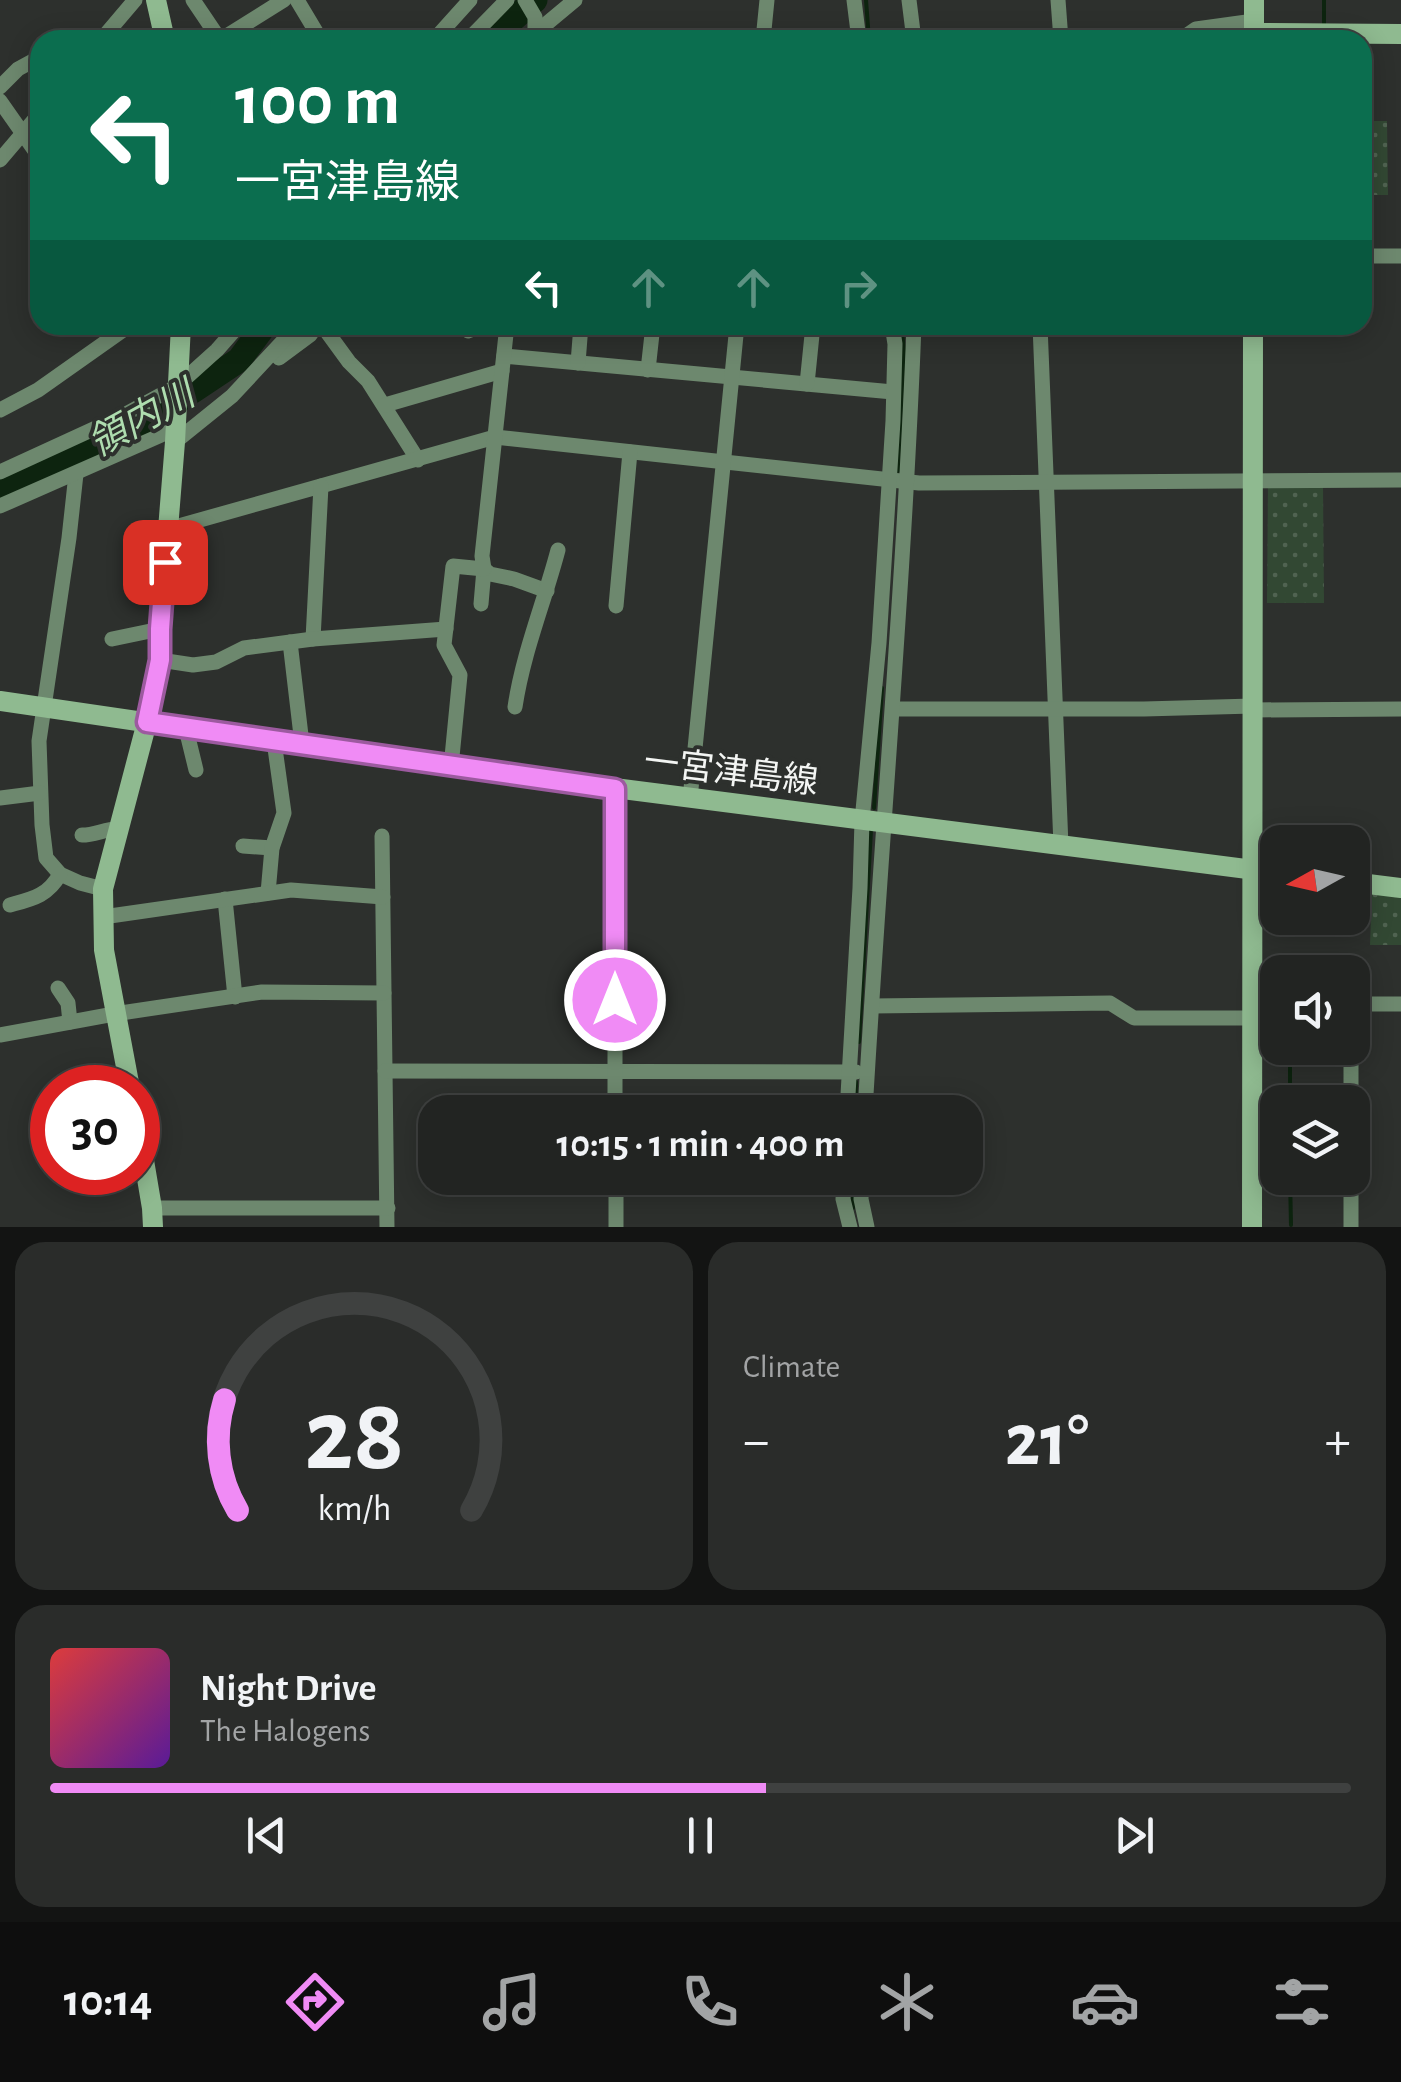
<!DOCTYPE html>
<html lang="en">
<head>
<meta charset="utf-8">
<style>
	:root { --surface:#222422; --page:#2a2c2a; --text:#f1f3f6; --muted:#a2a4a5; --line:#3f4140; --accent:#f08bf5 }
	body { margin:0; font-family:"Alegreya Sans","Noto Sans JP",sans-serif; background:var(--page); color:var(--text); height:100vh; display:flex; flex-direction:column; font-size:38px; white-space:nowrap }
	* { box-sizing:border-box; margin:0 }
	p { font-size:32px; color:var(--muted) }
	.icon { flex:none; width:55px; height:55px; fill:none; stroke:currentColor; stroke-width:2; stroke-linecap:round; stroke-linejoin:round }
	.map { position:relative; height:1227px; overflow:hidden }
	.side { display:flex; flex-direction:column; gap:15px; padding:15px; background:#131413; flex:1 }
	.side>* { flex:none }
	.banner { position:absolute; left:30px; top:30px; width:1342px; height:305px; border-radius:30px; box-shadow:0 5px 25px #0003,0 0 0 2px var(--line); background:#0b6e4f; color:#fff; overflow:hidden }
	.needle { width:65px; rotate:262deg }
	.tools { position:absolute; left:1260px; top:825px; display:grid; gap:20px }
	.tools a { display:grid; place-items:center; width:110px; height:110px; border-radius:20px; background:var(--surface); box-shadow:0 5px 25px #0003,0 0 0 2px var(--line); font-size:50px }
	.speed { position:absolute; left:30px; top:1065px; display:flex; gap:20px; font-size:50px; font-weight:700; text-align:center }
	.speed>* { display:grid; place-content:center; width:130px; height:130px; border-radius:50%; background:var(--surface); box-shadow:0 5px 25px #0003,0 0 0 2px var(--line); line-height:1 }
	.speed .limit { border:15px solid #d22; background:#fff; color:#111 }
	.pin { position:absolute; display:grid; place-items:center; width:85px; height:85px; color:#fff; margin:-42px; border-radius:20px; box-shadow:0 5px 15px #0006 }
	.me { position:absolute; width:110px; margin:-55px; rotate:0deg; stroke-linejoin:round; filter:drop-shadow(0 0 8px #0008) }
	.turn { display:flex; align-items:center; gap:35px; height:210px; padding:0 40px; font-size:45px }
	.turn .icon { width:130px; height:130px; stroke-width:2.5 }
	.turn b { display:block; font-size:70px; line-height:85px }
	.lanes { display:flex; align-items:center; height:95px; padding:0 40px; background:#0003; justify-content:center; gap:50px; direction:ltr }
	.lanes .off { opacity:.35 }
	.big { font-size:75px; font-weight:700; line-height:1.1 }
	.side .card { flex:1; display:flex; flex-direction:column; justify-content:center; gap:15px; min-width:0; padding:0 35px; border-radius:30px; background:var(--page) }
	.side .dial { align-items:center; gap:0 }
	.dial svg { height:260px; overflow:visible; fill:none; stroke:var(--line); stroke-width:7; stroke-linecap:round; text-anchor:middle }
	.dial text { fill:var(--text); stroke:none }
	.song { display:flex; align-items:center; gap:30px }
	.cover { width:120px; height:120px; border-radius:15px; background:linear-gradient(135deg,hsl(0 70% 55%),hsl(270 70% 35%)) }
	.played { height:10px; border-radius:5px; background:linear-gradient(90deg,var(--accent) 55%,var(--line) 55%) }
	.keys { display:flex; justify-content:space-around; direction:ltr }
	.heat { display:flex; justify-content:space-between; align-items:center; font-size:55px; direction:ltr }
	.side .tiles { flex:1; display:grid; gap:15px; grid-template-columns:1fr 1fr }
	.card:last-child { grid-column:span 2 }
	.trip { position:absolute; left:418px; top:1095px; width:565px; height:100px; border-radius:30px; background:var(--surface); box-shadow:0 5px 25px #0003,0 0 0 2px var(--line); font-weight:700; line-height:100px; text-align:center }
	.menu { display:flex; height:160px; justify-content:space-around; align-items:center; background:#0e0e0e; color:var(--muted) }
	.menu .icon { width:70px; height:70px }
	.menu .active { color:var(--accent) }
	.menu b { font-size:45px; color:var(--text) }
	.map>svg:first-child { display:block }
	.grass { fill:url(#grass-dots) }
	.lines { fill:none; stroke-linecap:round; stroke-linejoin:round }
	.stream { stroke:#0d240f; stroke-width:4 }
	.river { stroke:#0d240f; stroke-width:25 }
	.street { stroke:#6d886e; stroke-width:15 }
	.secondary { stroke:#8fba90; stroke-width:20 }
	.route-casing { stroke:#9c5a9f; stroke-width:25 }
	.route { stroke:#f08bf5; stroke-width:18 }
	.labels { text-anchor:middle; stroke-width:8; stroke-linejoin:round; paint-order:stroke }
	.street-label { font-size:35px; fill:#f3f5f3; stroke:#2d302d }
	.water-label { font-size:38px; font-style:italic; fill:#aeddaf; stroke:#2d302d }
</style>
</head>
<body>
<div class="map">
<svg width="1401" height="1227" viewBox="0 0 1401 1227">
	<defs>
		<pattern id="grass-dots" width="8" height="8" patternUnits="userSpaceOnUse" patternTransform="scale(2.5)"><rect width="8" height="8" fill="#324833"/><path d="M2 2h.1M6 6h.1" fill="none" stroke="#506351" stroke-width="1.8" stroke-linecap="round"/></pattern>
	</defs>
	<rect width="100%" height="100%" fill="#2d302d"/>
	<g class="grass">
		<path d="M1362 121H1387L1388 195H1369L1370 250H1363Z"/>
		<path d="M1268 485 1323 487 1324 603H1267Z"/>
		<path d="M1372 892 1401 895V945H1370Z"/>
	</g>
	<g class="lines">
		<g class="stream">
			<path d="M866 0 869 40"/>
			<path d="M1324 25V0"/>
			<path d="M898 471 904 349 901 325"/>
			<path d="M874 808 882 688"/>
			<path d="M859 1042 871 830"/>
			<path d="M1290 1048V1102"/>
			<path d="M855 1112 856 1082"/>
			<path d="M853 1178V1208"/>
			<path d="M1290 1178 1291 1225"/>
		</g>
		<g class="river">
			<path d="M489 40 535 0"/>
			<path d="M0 490 155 416 239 360 265 325"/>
		</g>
		<g class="street">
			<path d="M193 0 220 40 284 0"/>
			<path d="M297 0 321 40"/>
			<path d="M525 0 535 17V36"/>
			<path d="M854 0 859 40"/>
			<path d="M909 0 914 40"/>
			<path d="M1058 0 1061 40"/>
			<path d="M101 40 135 0"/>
			<path d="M434 40 470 0"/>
			<path d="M468 40 507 0"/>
			<path d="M527 40 575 0"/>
			<path d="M763 40 767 0"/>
			<path d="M1162 40 1186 36 1196 29 1254 21"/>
			<path d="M0 87 18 69 40 57"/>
			<path d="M0 101 40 158"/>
			<path d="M0 160 40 113"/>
			<path d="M1362 256H1401"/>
			<path d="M322 325 349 362 368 381 418 460"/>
			<path d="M1040 325 1061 846"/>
			<path d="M468 331 484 325"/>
			<path d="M504 356 893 392"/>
			<path d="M279 358 310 335 317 325"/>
			<path d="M578 363 581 325"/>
			<path d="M648 370 653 325"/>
			<path d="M807 384 813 325"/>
			<path d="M385 405 502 371"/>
			<path d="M0 410 38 390 130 325"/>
			<path d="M175 442 232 396 298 325"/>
			<path d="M0 472 124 415 177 386 217 350 239 325"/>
			<path d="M76 474 69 538 39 741 42 825 46 858 60 874 80 883 103 889"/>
			<path d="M0 506 175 429"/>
			<path d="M168 529 495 437 919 483 1401 480"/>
			<path d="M481 604 484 569 490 574 514 579 547 591"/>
			<path d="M616 606 630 452"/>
			<path d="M112 639 160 629"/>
			<path d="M313 639 321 486"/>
			<path d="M290 642 302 744"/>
			<path d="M160 660 193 665 216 662 244 648 313 639 446 629"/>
			<path d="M515 707C523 653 544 603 558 550"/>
			<path d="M894 709H1144L1253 706"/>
			<path d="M1253 710 1401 709"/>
			<path d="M186 729 196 770"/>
			<path d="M451 767 460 675 444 645 453 566 484 569 482 556 507 325"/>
			<path d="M0 798 40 793"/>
			<path d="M690 799 737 325"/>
			<path d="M82 835C95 835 105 829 117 829"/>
			<path d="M382 836 387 1227"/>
			<path d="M243 846 272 848"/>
			<path d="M268 893 272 848 284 813 274 741"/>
			<path d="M225 899 235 997"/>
			<path d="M10 905C32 899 48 896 60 874"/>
			<path d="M103 917 291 890 383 897"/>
			<path d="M58 988 68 1003 70 1022"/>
			<path d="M1352 1004H1401"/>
			<path d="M872 1006 1110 1003 1134 1018H1252L1265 1004H1278"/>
			<path d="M0 1035 114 1014 262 992 384 993"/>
			<path d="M385 1071 856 1072"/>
			<path d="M1351 1102V1048"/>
			<path d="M615 1112V789"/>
			<path d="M847 1112 860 888 862 821 879 643 893 421 895 344 892 325"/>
			<path d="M865 1112C880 850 904 588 914 325"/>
			<path d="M616 1178V1227"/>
			<path d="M844 1178 843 1199 850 1227"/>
			<path d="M862 1178 861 1199 867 1227"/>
			<path d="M152 1208H388"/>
			<path d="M1351 1227V1178"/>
		</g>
		<g class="secondary">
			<path d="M156 0 165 40"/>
			<path d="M1254 0V40"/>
			<path d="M1254 33 1401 34"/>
			<path d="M0 701 451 767 1278 873"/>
			<path d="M1352 882 1401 888"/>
			<path d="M130 1088 104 950 103 889 147 722 160 660V629L175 442 181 325"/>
			<path d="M138 1125 152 1208 153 1227"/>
			<path d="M1252 1227 1253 325"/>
		</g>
	</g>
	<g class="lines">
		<g class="route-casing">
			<path id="route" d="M165 562 160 629V660L147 722 615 789V1000"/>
		</g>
		<use href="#route" class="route"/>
	</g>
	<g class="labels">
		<g class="street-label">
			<text transform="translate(731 771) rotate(7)" y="12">一宮津島線</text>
		</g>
		<g class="water-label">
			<text transform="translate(141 418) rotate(-29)" y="13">領内川</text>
		</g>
	</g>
</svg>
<div class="tools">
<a><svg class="needle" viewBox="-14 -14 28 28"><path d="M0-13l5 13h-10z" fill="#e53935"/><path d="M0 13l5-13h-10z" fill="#a2a4a5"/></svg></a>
<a><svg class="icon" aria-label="sound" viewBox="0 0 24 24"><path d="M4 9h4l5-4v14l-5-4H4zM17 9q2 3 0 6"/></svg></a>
<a><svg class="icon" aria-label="layers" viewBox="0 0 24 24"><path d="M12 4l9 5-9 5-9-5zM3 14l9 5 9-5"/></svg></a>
</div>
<div class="speed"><div class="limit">30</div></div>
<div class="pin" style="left:165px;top:562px;background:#d93025"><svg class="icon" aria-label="arrive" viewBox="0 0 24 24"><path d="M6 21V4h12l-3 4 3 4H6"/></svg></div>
<svg class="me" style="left:615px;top:1000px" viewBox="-20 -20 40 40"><circle r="17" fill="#f08bf5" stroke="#fff" stroke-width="3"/><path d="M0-11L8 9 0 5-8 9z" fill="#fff"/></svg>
<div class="trip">10:15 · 1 min · 400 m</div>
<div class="banner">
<div class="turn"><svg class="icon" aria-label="left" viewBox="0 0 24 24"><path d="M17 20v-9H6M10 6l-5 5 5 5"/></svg><div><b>100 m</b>一宮津島線</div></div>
<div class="lanes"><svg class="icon" aria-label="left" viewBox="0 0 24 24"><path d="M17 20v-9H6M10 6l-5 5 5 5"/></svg><svg class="icon off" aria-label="ahead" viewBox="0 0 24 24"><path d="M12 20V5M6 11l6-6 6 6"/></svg><svg class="icon off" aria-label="ahead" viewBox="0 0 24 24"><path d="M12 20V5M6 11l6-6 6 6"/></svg><svg class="icon off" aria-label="right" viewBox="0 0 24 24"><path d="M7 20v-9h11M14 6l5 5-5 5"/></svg></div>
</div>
</div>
<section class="side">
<div class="tiles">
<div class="card dial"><svg viewBox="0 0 100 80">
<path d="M14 69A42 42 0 1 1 86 69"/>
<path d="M14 69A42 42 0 0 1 10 35" stroke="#f08bf5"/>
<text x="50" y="56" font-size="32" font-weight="700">28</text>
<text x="50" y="72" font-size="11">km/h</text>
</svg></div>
<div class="card"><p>Climate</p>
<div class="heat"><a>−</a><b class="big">21°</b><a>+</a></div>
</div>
<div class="card">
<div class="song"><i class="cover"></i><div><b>Night Drive</b><p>The Halogens</p></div></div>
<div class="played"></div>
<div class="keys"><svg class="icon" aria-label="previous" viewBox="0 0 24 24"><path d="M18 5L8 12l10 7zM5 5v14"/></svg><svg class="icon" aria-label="pause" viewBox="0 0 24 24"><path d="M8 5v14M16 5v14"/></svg><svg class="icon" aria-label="next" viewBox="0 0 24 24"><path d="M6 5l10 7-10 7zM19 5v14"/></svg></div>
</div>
</div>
</section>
<nav class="menu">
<b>10:14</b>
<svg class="icon active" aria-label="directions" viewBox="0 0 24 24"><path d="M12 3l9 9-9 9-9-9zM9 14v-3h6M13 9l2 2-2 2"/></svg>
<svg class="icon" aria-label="music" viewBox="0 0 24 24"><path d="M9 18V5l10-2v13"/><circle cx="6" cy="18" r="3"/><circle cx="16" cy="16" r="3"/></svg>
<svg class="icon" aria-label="phone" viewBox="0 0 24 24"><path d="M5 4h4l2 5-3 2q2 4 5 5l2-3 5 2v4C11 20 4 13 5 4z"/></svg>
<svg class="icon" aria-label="climate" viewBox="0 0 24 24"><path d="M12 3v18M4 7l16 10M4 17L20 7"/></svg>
<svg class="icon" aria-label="car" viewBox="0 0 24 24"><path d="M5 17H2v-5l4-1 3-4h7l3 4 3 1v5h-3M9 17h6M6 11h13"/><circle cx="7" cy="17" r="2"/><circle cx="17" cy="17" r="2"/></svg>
<svg class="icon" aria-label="filters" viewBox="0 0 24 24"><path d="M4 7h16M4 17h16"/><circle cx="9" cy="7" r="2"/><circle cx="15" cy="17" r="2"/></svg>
</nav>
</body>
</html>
